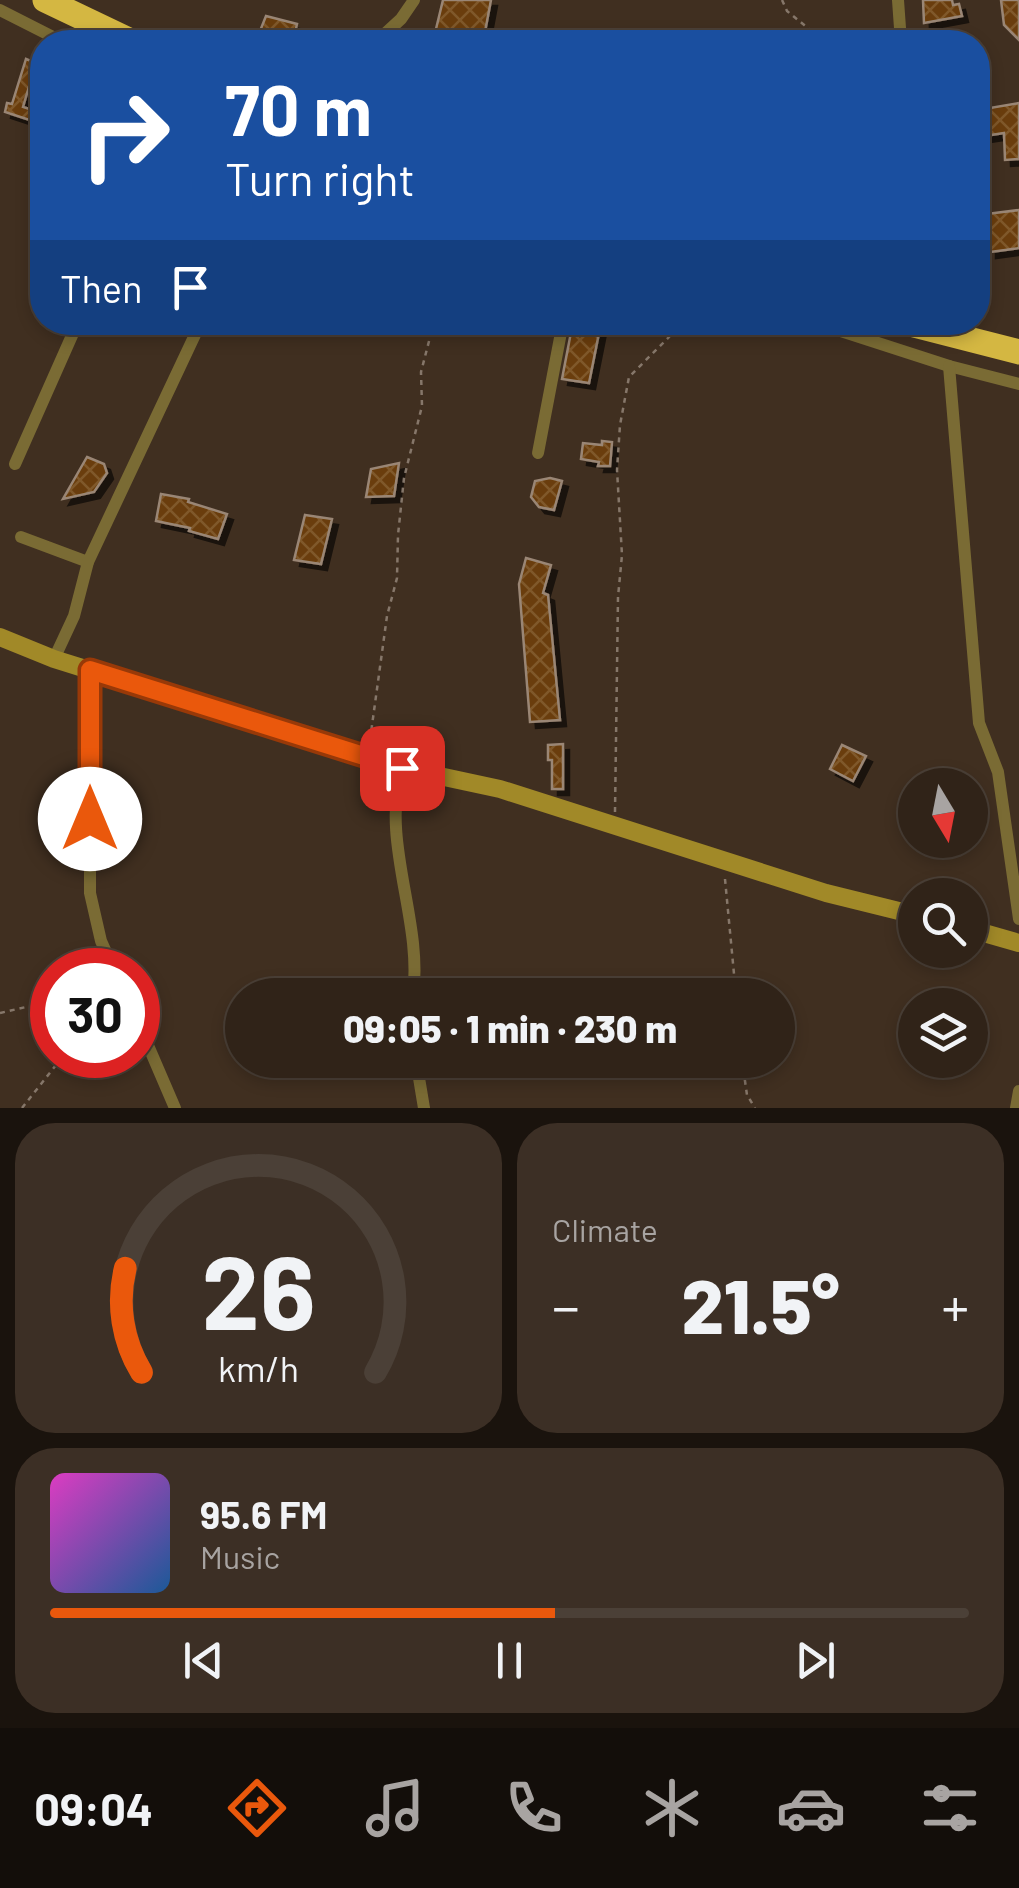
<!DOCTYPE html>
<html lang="en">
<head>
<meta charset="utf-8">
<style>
	:root { --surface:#302318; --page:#3c2f25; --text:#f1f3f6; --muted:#a8a4a2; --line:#4b4037; --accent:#ea580c }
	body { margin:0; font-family:Barlow,sans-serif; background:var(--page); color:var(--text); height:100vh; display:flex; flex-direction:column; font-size:38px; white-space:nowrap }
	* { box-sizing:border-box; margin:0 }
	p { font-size:32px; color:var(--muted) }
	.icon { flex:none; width:55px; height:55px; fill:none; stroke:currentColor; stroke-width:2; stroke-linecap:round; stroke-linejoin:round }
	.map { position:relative; height:1108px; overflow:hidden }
	.side { display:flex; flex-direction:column; gap:15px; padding:15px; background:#1a130d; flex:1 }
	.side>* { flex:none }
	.top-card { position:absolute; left:30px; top:30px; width:960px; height:305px; border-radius:40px; box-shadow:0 5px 15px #0003,0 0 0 2px var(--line); background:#1a4fa0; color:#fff; overflow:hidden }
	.needle { width:65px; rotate:170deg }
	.tools { position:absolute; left:898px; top:768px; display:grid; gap:20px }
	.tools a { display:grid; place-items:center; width:90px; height:90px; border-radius:50%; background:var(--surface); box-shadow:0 5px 15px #0003,0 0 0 2px var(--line); font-size:50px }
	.speed { position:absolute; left:30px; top:948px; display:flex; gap:20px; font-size:50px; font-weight:700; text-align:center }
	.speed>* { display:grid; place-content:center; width:130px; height:130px; border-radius:50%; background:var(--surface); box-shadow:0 5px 15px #0003,0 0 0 2px var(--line); line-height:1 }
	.speed .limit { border:15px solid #d22; background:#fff; color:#111 }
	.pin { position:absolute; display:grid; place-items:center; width:85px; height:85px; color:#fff; margin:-42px; border-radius:20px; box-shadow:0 5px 15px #0006 }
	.me { position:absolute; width:110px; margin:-55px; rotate:0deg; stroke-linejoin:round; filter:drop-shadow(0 0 8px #0008) }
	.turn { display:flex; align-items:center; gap:35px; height:210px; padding:0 30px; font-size:45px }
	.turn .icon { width:130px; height:130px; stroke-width:2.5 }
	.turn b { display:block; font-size:70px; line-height:85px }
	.then { display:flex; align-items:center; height:95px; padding:0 30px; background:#0003; gap:20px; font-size:38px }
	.big { font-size:75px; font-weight:800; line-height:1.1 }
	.side .card { flex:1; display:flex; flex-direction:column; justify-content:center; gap:15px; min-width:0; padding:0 35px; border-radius:40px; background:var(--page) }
	.side .dial { align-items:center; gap:0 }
	.dial svg { height:260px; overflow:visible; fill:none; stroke:var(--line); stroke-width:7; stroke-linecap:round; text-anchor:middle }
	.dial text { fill:var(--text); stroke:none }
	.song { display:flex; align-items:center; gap:30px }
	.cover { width:120px; height:120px; border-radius:15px; background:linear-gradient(135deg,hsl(310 70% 55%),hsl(210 70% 35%)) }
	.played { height:10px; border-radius:5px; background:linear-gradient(90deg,var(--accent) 55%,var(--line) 55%) }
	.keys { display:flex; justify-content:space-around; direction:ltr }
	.heat { display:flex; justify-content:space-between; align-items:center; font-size:55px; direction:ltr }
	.side .tiles { flex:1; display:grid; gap:15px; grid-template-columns:1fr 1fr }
	.card:last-child { grid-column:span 2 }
	.trip { position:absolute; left:225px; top:978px; width:570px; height:100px; border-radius:50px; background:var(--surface); box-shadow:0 5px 15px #0003,0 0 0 2px var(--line); font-weight:800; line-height:100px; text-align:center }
	.dock { display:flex; height:160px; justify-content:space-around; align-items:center; background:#130e0a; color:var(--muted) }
	.dock .icon { width:70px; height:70px }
	.dock .on { color:var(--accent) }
	.dock b { font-size:45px; color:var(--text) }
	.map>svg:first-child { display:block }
	.building { fill:url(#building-cross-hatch); stroke:#9a8675; stroke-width:2.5; filter:url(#shadow) }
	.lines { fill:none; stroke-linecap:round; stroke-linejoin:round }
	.path { stroke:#86776a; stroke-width:2.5; stroke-dasharray:5 5; stroke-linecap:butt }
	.street { stroke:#7a6b34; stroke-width:12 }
	.secondary { stroke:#a18928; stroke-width:18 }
	.highway { stroke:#d4b742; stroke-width:25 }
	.route-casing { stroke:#983908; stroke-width:25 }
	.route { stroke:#ea580c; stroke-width:18 }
</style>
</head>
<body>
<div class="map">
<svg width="1019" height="1108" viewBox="0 0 1019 1108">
	<defs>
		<pattern id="building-cross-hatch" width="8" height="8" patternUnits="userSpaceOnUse" patternTransform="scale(2.5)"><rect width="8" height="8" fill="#6a3d07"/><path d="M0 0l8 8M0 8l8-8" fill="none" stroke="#80592b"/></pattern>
		<filter id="shadow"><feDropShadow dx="6" dy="6" stdDeviation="0" flood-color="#0009"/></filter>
	</defs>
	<rect width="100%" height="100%" fill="#402f20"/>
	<g class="building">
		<path d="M443 0H491L484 37 436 29Z"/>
		<path d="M923 0H952L953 5 959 4 962 16 924 23Z"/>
		<path d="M1001 0H1019V40L1004 25Z"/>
		<path d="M266 16 297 24 293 42 258 36Z"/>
		<path d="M26 59 36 63 23 107 42 113V124L5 112 7 103 12 104Z"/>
		<path d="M1019 103V159L1005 160 1004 133 978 137V110Z"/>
		<path d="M1019 210V248L990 252V244L978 246V215Z"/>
		<path d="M573 322 600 328 589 383 562 379Z"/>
		<path d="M602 441 612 442 610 466H598L599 462 581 459 583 443 602 445Z"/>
		<path d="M87 457 104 464 107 473 94 492 63 499Z"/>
		<path d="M399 463 394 496 366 497 371 469Z"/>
		<path d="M550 478 562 481 554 510 539 507 531 497 535 481Z"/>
		<path d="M161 494 189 499 188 502 227 514 218 539 189 531 190 528 156 521Z"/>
		<path d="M305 515 332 519 321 564 294 560Z"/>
		<path d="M526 558 551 565 543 593 548 595 560 720 530 722 519 584Z"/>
		<path d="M563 744V789H552V760H548V745Z"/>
		<path d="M842 745 866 756 853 781 830 769Z"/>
	</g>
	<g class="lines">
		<g class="path">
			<path d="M782 0 787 11 825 42"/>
			<path d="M370 740 387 616 397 578 398 535 404 478 422 406 421 372 434 322"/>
			<path d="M615 812 618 597 622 555 617 470 620 425 629 377 684 322"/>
			<path d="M725 879 736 995"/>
			<path d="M0 1013 52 1001"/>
			<path d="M742 1060 747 1095 755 1108"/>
			<path d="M22 1108 64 1055"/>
		</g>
		<g class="street">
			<path d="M898 0 901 42"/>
			<path d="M0 10 63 42"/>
			<path d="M376 42 401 19 414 0"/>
			<path d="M813 322 949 366 1019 384"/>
			<path d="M949 366 979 723 998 772 1019 919"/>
			<path d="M538 453 563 322"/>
			<path d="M15 464 78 322"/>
			<path d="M21 537 88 562"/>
			<path d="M54 659 74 616 88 562 201 322"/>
			<path d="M90 670V893L101 941 114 970"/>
			<path d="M402 768C380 843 423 919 413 995"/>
			<path d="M138 1022 175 1108"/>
			<path d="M416 1060 424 1108"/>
			<path d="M1016 1108 1019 1091"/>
		</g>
		<g class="secondary">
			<path d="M0 637 54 659 402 768 500 789 826 893 915 915"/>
			<path d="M970 929 1019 943"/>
		</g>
		<g class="highway">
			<path d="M45 0 133 42"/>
			<path d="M902 322 1019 352"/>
		</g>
	</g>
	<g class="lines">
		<g class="route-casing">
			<path id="route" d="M90 819V670L402 768"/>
		</g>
		<use href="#route" class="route"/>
	</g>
</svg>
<div class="tools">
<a><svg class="needle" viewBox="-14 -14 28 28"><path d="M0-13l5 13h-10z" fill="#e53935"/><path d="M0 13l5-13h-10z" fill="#a8a4a2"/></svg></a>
<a><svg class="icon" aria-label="search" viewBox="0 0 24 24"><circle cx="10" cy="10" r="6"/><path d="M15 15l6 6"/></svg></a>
<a><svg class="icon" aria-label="layers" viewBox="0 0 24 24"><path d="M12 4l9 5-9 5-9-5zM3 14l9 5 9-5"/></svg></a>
</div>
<div class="speed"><div class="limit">30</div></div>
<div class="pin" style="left:402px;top:768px;background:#d93025"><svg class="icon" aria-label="arrive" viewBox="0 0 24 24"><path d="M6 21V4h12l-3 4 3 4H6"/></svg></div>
<svg class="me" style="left:90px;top:819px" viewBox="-20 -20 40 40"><circle r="19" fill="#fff"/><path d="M0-13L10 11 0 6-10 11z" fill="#ea580c"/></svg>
<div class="trip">09:05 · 1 min · 230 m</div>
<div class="top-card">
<div class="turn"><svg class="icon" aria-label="right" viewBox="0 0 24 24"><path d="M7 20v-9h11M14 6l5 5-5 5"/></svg><div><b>70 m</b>Turn right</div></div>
<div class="then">Then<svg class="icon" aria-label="arrive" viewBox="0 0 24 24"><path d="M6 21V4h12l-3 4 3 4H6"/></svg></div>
</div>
</div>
<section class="side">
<div class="tiles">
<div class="card dial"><svg viewBox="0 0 100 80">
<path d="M14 69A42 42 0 1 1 86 69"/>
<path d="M14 69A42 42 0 0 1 9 37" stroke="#ea580c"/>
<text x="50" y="56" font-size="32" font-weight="700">26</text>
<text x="50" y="72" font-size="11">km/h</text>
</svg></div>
<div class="card"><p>Climate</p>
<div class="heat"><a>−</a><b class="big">21.5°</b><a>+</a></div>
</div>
<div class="card">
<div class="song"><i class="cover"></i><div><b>95.6 FM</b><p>Music</p></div></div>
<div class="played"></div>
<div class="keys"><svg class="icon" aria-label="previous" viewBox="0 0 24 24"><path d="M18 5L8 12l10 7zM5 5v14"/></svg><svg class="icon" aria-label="pause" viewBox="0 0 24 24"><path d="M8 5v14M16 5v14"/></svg><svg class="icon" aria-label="next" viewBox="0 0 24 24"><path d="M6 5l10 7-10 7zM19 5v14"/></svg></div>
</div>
</div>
</section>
<nav class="dock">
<b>09:04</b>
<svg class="icon on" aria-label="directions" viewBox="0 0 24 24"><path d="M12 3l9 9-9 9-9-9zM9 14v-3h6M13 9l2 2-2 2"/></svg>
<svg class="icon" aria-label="music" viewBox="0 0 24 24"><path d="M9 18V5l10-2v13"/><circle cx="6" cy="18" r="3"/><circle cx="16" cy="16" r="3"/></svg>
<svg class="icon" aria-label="phone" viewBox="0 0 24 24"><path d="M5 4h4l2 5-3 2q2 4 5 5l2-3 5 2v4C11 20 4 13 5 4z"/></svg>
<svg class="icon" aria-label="climate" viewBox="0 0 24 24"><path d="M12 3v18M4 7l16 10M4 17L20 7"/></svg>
<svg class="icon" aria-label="car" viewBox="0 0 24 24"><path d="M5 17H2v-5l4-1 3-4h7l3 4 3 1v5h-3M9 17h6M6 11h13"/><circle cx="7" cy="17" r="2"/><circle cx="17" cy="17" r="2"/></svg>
<svg class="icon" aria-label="filters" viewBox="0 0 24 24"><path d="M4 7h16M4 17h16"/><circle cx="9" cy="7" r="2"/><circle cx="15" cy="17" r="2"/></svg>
</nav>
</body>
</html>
